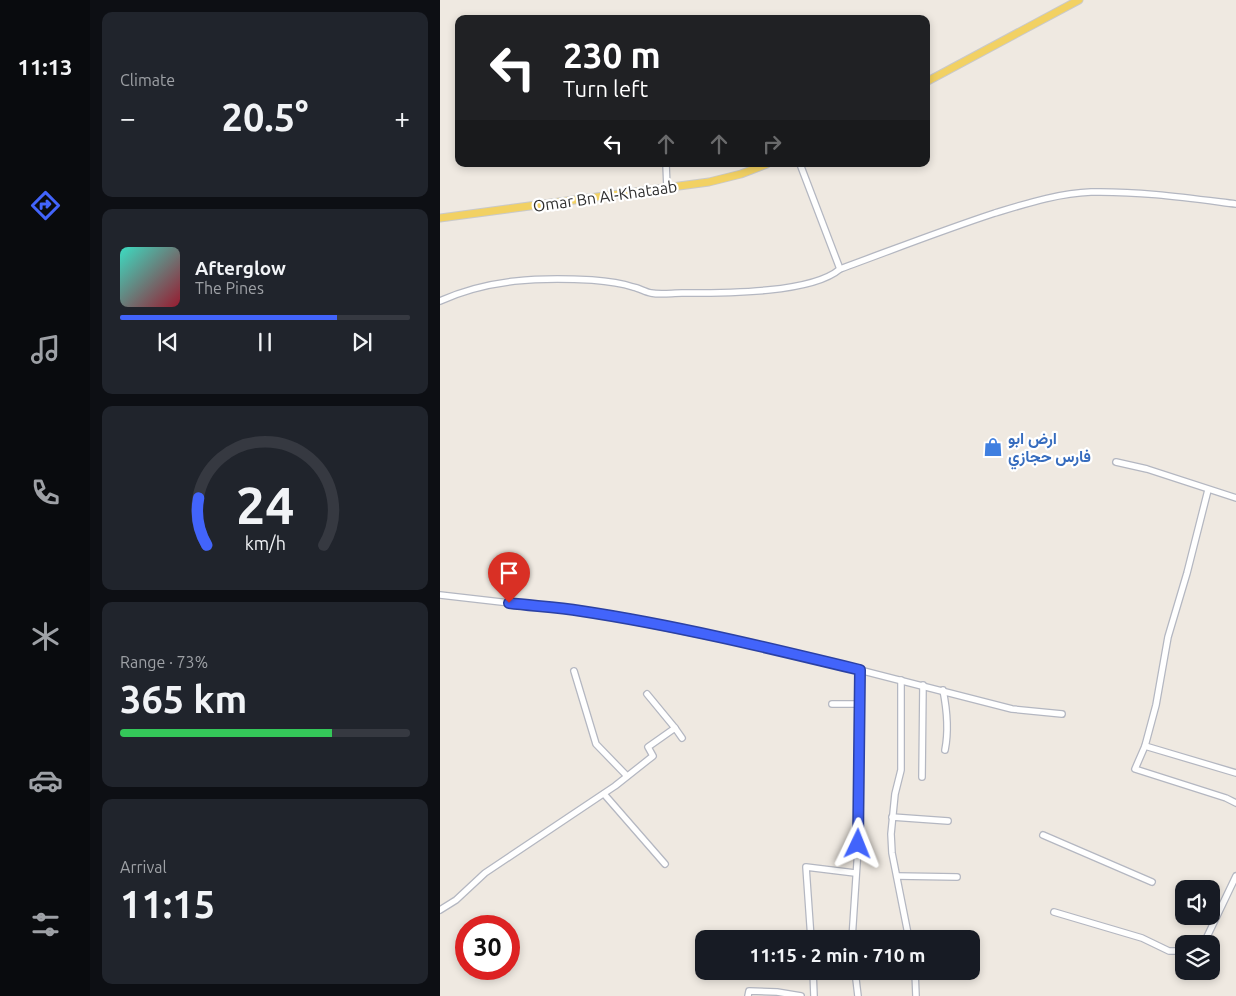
<!DOCTYPE html>
<html lang="en">
<head>
<meta charset="utf-8">
<style>
	:root { --surface:#171b24; --page:#20242c; --text:#f1f3f6; --muted:#9ea1a6; --line:#363941; --accent:#4264fb }
	body { margin:0; font-family:Ubuntu,Vazirmatn,sans-serif; background:var(--page); color:var(--text); height:100vh; display:flex; flex-direction:column; font-size:19px; white-space:nowrap }
	* { box-sizing:border-box; margin:0 }
	p { font-size:16px; color:var(--muted) }
	.icon { flex:none; width:28px; height:28px; fill:none; stroke:currentColor; stroke-width:2; stroke-linecap:round; stroke-linejoin:round }
	.map { position:relative; flex:1; overflow:hidden }
	.side { display:flex; flex-direction:column; gap:12px; padding:12px; background:#0d0f14; width:350px }
	.side>* { flex:none }
	.hud { position:absolute; left:15px; top:15px; width:475px; height:152px; border-radius:10px; box-shadow:0 2px 8px #0003; background:#202124; color:#fff; overflow:hidden }
	.buttons { position:absolute; left:735px; top:880px; display:grid; gap:10px }
	.buttons a { display:grid; place-items:center; width:45px; height:45px; border-radius:10px; background:var(--surface); box-shadow:0 2px 8px #0003; font-size:25px }
	.speed { position:absolute; left:15px; top:915px; display:flex; gap:10px; font-size:25px; font-weight:700; text-align:center }
	.speed>* { display:grid; place-content:center; width:65px; height:65px; border-radius:50%; background:var(--surface); box-shadow:0 2px 8px #0003; line-height:1 }
	.speed .limit { border:8px solid #d22; background:#fff; color:#111 }
	.pin { position:absolute; display:grid; place-items:center; width:42px; height:42px; color:#fff; margin:-51px -21px; border-radius:50% 50% 50% 0; rotate:-45deg; box-shadow:0 0 5px #0007 }
	.pin .icon { rotate:45deg }
	.me { position:absolute; width:55px; margin:-28px; rotate:2deg; stroke-linejoin:round; filter:drop-shadow(0 0 4px #0008) }
	.turn { display:flex; align-items:center; gap:18px; height:105px; padding:0 25px; font-size:22px }
	.turn .icon { width:65px; height:65px; stroke-width:2.5 }
	.turn b { display:block; font-size:35px; line-height:42px }
	.lanes { display:flex; align-items:center; height:48px; padding:0 25px; background:#0003; justify-content:center; gap:25px; direction:ltr }
	.lanes .off { opacity:.35 }
	.big { font-size:38px; font-weight:700; line-height:1.1 }
	.side .card { flex:1; display:flex; flex-direction:column; justify-content:center; gap:8px; min-width:0; padding:0 18px; border-radius:10px; background:var(--page) }
	.side .dial { align-items:center; gap:0 }
	.dial svg { height:130px; overflow:visible; fill:none; stroke:var(--line); stroke-width:7; stroke-linecap:round; text-anchor:middle }
	.dial text { fill:var(--text); stroke:none }
	.song { display:flex; align-items:center; gap:15px }
	.cover { width:60px; height:60px; border-radius:8px; background:linear-gradient(135deg,hsl(170 70% 55%),hsl(350 70% 35%)) }
	.played { height:5px; border-radius:2px; background:linear-gradient(90deg,var(--accent) 75%,var(--line) 75%) }
	.keys { display:flex; justify-content:space-around; direction:ltr }
	.heat { display:flex; justify-content:space-between; align-items:center; font-size:28px; direction:ltr }
	.charge { height:8px; border-radius:4px; background:linear-gradient(90deg,#34c759 73%,var(--line) 0) }
	.trip { position:absolute; left:255px; top:930px; width:285px; height:50px; border-radius:10px; background:var(--surface); box-shadow:0 2px 8px #0003; font-weight:700; line-height:50px; text-align:center }
	main { display:flex; flex:1; min-height:0 }
	.tabs { display:flex; flex-direction:column; width:90px; justify-content:space-around; align-items:center; background:#090b0e; color:var(--muted) }
	.tabs .icon { width:35px; height:35px }
	.tabs .active { color:var(--accent) }
	.tabs b { font-size:22px; color:var(--text) }
	.map>svg:first-child { display:block }
	.lines { fill:none; stroke-linecap:round; stroke-linejoin:round }
	.minor-casing { stroke:#b4b7c1; stroke-width:8 }
	.major-casing { stroke:#c9c9c9; stroke-width:9 }
	.minor { stroke:#fff; stroke-width:5.5 }
	.major { stroke:#f2d163; stroke-width:7 }
	.route-casing { stroke:#2b41a3; stroke-width:12 }
	.route { stroke:#4264fb; stroke-width:9 }
	.labels { text-anchor:middle; stroke-width:4.5; stroke-linejoin:round; paint-order:stroke }
	.street-label { font-size:16px; fill:#2e2e2e; stroke:#fff }
	.shop-label { font-size:16px; font-weight:bold; fill:#366cbe; stroke:#fff; text-anchor:start }
</style>
</head>
<body>
<main>
<nav class="tabs">
<b>11:13</b>
<svg class="icon active" aria-label="directions" viewBox="0 0 24 24"><path d="M12 3l9 9-9 9-9-9zM9 14v-3h6M13 9l2 2-2 2"/></svg>
<svg class="icon" aria-label="music" viewBox="0 0 24 24"><path d="M9 18V5l10-2v13"/><circle cx="6" cy="18" r="3"/><circle cx="16" cy="16" r="3"/></svg>
<svg class="icon" aria-label="phone" viewBox="0 0 24 24"><path d="M5 4h4l2 5-3 2q2 4 5 5l2-3 5 2v4C11 20 4 13 5 4z"/></svg>
<svg class="icon" aria-label="climate" viewBox="0 0 24 24"><path d="M12 3v18M4 7l16 10M4 17L20 7"/></svg>
<svg class="icon" aria-label="car" viewBox="0 0 24 24"><path d="M5 17H2v-5l4-1 3-4h7l3 4 3 1v5h-3M9 17h6M6 11h13"/><circle cx="7" cy="17" r="2"/><circle cx="17" cy="17" r="2"/></svg>
<svg class="icon" aria-label="filters" viewBox="0 0 24 24"><path d="M4 7h16M4 17h16"/><circle cx="9" cy="7" r="2"/><circle cx="15" cy="17" r="2"/></svg>
</nav>
<section class="side">
<div class="card"><p>Climate</p>
<div class="heat"><a>−</a><b class="big">20.5°</b><a>+</a></div>
</div>
<div class="card">
<div class="song"><i class="cover"></i><div><b>Afterglow</b><p>The Pines</p></div></div>
<div class="played"></div>
<div class="keys"><svg class="icon" aria-label="previous" viewBox="0 0 24 24"><path d="M18 5L8 12l10 7zM5 5v14"/></svg><svg class="icon" aria-label="pause" viewBox="0 0 24 24"><path d="M8 5v14M16 5v14"/></svg><svg class="icon" aria-label="next" viewBox="0 0 24 24"><path d="M6 5l10 7-10 7zM19 5v14"/></svg></div>
</div>
<div class="card dial"><svg viewBox="0 0 100 80">
<path d="M14 69A42 42 0 1 1 86 69"/>
<path d="M14 69A42 42 0 0 1 9 40" stroke="#4264fb"/>
<text x="50" y="56" font-size="32" font-weight="700">24</text>
<text x="50" y="72" font-size="11">km/h</text>
</svg></div>
<div class="card"><p>Range · 73%</p><b class="big">365 km</b><div class="charge"></div></div>
<div class="card"><p>Arrival</p><b class="big">11:15</b></div>
</section>
<div class="map">
<svg width="796" height="996" viewBox="0 0 796 996">
	<rect width="100%" height="100%" fill="#efe9e1"/>
	<g class="lines">
		<g class="minor-casing">
			<g id="minor">
				<path d="M226 164 227 188"/>
				<path d="M360 164 400 269"/>
				<path d="M0 301C48 279 100 277 152 280 165 281 181 283 193 287 199 288 205 292 211 293 221 295 232 293 242 293 281 293 371 294 400 269 452 250 503 230 555 213 585 204 619 193 651 192 700 191 748 198 796 204"/>
				<path d="M676 462 707 469 796 498"/>
				<path d="M768 490 747 573 728 637 716 705 705 746 695 769 786 798 796 803"/>
				<path d="M0 595 140 611 188 620 357 654 572 709 622 714"/>
				<path d="M134 671 156 744 187 776"/>
				<path d="M461 680V770L455 794 451 834 452 853 469 939"/>
				<path d="M503 690C507 710 509 730 505 750"/>
				<path d="M207 694 235 728"/>
				<path d="M392 704H419"/>
				<path d="M705 746 796 773"/>
				<path d="M482 777 483 685"/>
				<path d="M164 794 225 864"/>
				<path d="M452 817 508 821"/>
				<path d="M603 835 712 882"/>
				<path d="M457 876 517 877"/>
				<path d="M0 910 16 900 45 873 175 786 213 756 208 747 235 728 242 738"/>
				<path d="M614 912 702 938 729 951H744"/>
				<path d="M371 939 366 867 415 873"/>
				<path d="M412 939 419 833 420 670"/>
				<path d="M762 944 765 941 796 876"/>
				<path d="M373 971 374 996"/>
				<path d="M415 971 418 996"/>
				<path d="M475 971 476 996"/>
				<path d="M308 996 309 991 337 992 361 996"/>
			</g>
		</g>
		<g class="major-casing">
			<g id="major">
				<path d="M486 82 639 0"/>
				<path d="M0 218 269 182 301 174 327 164"/>
			</g>
		</g>
		<use href="#minor" class="minor"/>
		<use href="#major" class="major"/>
	</g>
	<g class="lines">
		<g class="route-casing">
			<path id="route" d="M69 603C93 606 117 607 141 611 234 625 329 648 420 670L418 844"/>
		</g>
		<use href="#route" class="route"/>
	</g>
	<defs>
		<g id="shop-bare" transform="scale(1.5)"><path d="M-5-2.5h2.3a2.7 3.5 0 0 1 5.4 0H5L5.5 6h-11ZM-1.5-2.5h3a1.5 2.3 0 0 0-3 0Z" fill="#3f7fe0" stroke="#fff" stroke-width="2.5" paint-order="stroke"/></g>
	</defs>
	<g fill-rule="evenodd">
		<use href="#shop-bare" x="553" y="447"/>
	</g>
	<g class="labels">
		<g class="street-label">
			<text transform="translate(165 196) rotate(-8)" y="6">Omar Bn Al-Khataab</text>
		</g>
		<g class="shop-label">
			<text x="568" y="444">ارض ابو<tspan x="568" dy="18">فارس حجازي</tspan></text>
		</g>
	</g>
</svg>
<div class="buttons">
<a><svg class="icon" aria-label="sound" viewBox="0 0 24 24"><path d="M4 9h4l5-4v14l-5-4H4zM17 9q2 3 0 6"/></svg></a>
<a><svg class="icon" aria-label="layers" viewBox="0 0 24 24"><path d="M12 4l9 5-9 5-9-5zM3 14l9 5 9-5"/></svg></a>
</div>
<div class="speed"><div class="limit">30</div></div>
<div class="pin" style="left:69px;top:603px;background:#d93025"><svg class="icon" aria-label="arrive" viewBox="0 0 24 24"><path d="M6 21V4h12l-3 4 3 4H6"/></svg></div>
<svg class="me" style="left:418px;top:844px" viewBox="-20 -20 40 40"><path d="M0-17L14 15 0 8-14 15z" fill="#4264fb" stroke="#fff" stroke-width="4"/></svg>
<div class="trip">11:15 · 2 min · 710 m</div>
<div class="hud">
<div class="turn"><svg class="icon" aria-label="left" viewBox="0 0 24 24"><path d="M17 20v-9H6M10 6l-5 5 5 5"/></svg><div><b>230 m</b>Turn left</div></div>
<div class="lanes"><svg class="icon" aria-label="left" viewBox="0 0 24 24"><path d="M17 20v-9H6M10 6l-5 5 5 5"/></svg><svg class="icon off" aria-label="ahead" viewBox="0 0 24 24"><path d="M12 20V5M6 11l6-6 6 6"/></svg><svg class="icon off" aria-label="ahead" viewBox="0 0 24 24"><path d="M12 20V5M6 11l6-6 6 6"/></svg><svg class="icon off" aria-label="right" viewBox="0 0 24 24"><path d="M7 20v-9h11M14 6l5 5-5 5"/></svg></div>
</div>
</div>
</main>
</body>
</html>
